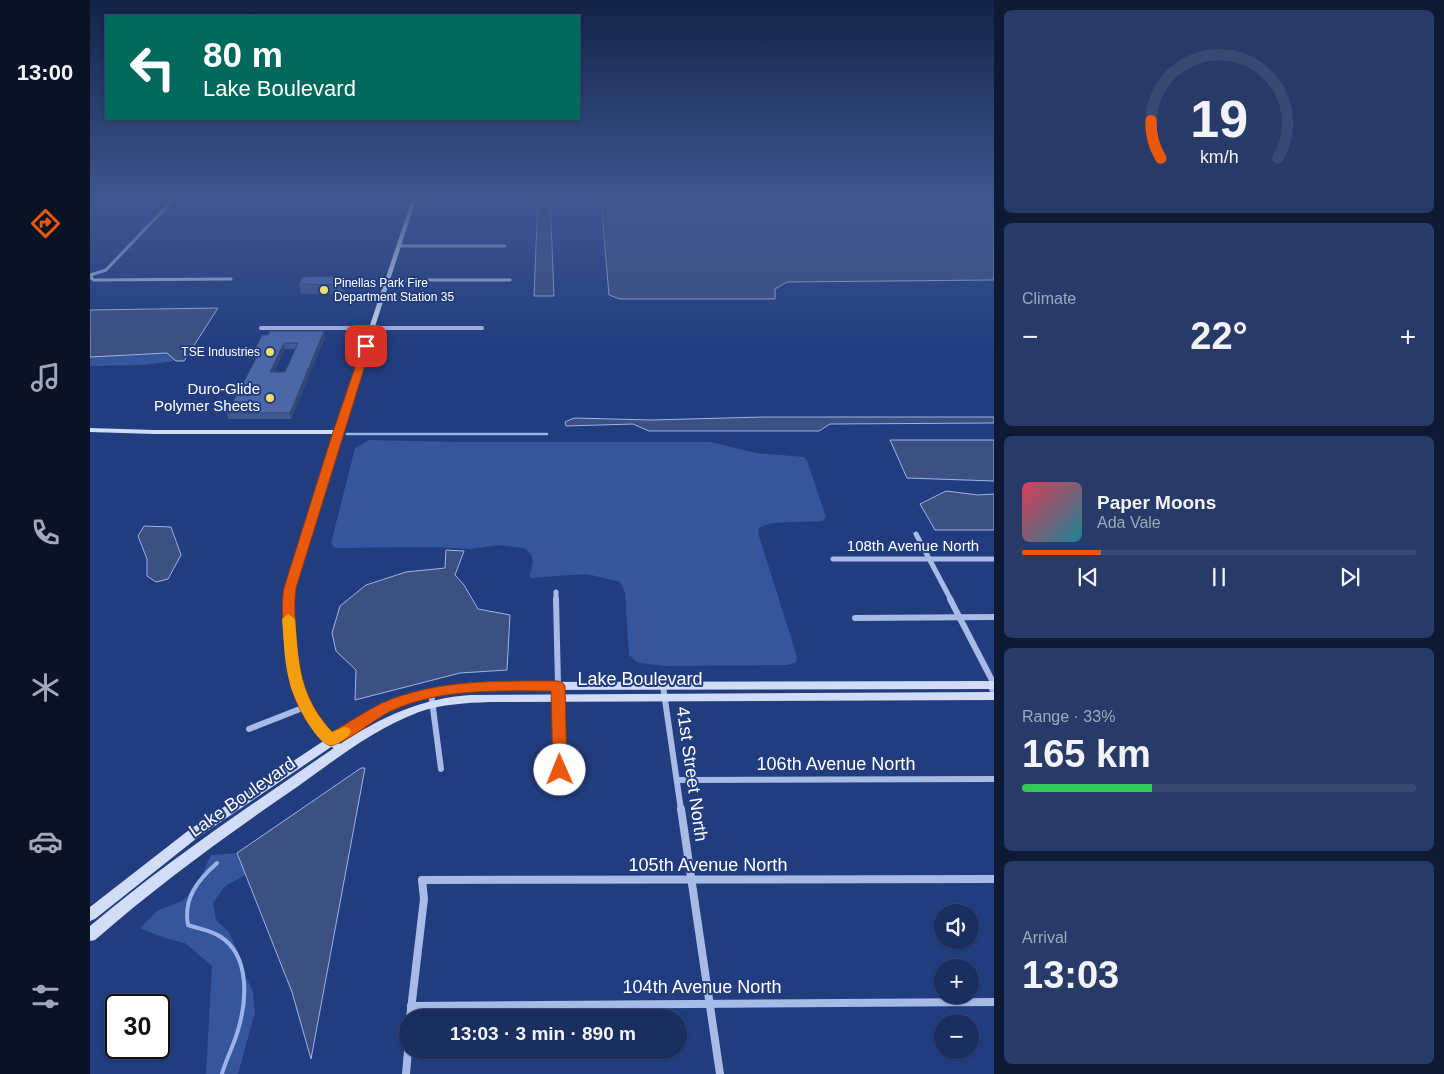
<!DOCTYPE html>
<html lang="en">
<head>
<meta charset="utf-8">
<style>
	:root { --surface:#1a2e5f; --page:#273a68; --text:#f1f3f6; --muted:#9fa8bd; --line:#384a74; --accent:#ea580c }
	body { margin:0; font-family:Arial,sans-serif; background:var(--page); color:var(--text); height:100vh; display:flex; flex-direction:column; font-size:19px; white-space:nowrap }
	* { box-sizing:border-box; margin:0 }
	p { font-size:16px; color:var(--muted) }
	.icon { flex:none; width:28px; height:28px; fill:none; stroke:currentColor; stroke-width:2; stroke-linecap:round; stroke-linejoin:round }
	.map { position:relative; flex:1; overflow:hidden }
	.side { display:flex; flex-direction:column; gap:10px; padding:10px; background:#0e1934; width:450px }
	.side>* { flex:none }
	.banner { position:absolute; left:15px; top:15px; width:475px; height:105px; border-radius:0px; box-shadow:0 1px 4px #0004,0 0 0 1px var(--line); background:#00695c; color:#fff; overflow:hidden }
	.tools { position:absolute; left:844px; top:904px; display:grid; gap:10px }
	.tools a { display:grid; place-items:center; width:45px; height:45px; border-radius:50%; background:var(--surface); box-shadow:0 1px 4px #0004,0 0 0 1px var(--line); font-size:25px }
	.speed { position:absolute; left:15px; top:994px; display:flex; gap:10px; font-size:25px; font-weight:700; text-align:center }
	.speed>* { display:grid; place-content:center; width:65px; height:65px; border-radius:50%; background:var(--surface); box-shadow:0 1px 4px #0004,0 0 0 1px var(--line); line-height:1 }
	.speed .limit { border:2px solid #111; border-radius:8px; background:#fff; color:#111 }
	.pin { position:absolute; display:grid; place-items:center; width:42px; height:42px; color:#fff; margin:-21px; border-radius:10px; box-shadow:0 2px 8px #0006 }
	.me { position:absolute; width:55px; margin:-28px; rotate:359deg; stroke-linejoin:round; filter:drop-shadow(0 0 4px #0008) }
	.turn { display:flex; align-items:center; gap:18px; height:105px; padding:0 15px; font-size:22px }
	.turn .icon { width:65px; height:65px; stroke-width:2.5 }
	.turn b { display:block; font-size:35px; line-height:42px }
	.big { font-size:38px; font-weight:600; line-height:1.1 }
	.side .card { flex:1; display:flex; flex-direction:column; justify-content:center; gap:8px; min-width:0; padding:0 18px; border-radius:8px; background:var(--page) }
	.side .dial { align-items:center; gap:0 }
	.dial svg { height:130px; overflow:visible; fill:none; stroke:var(--line); stroke-width:7; stroke-linecap:round; text-anchor:middle }
	.dial text { fill:var(--text); stroke:none }
	.song { display:flex; align-items:center; gap:15px }
	.cover { width:60px; height:60px; border-radius:8px; background:linear-gradient(135deg,hsl(350 70% 55%),hsl(190 70% 35%)) }
	.played { height:5px; border-radius:2px; background:linear-gradient(90deg,var(--accent) 20%,var(--line) 20%) }
	.keys { display:flex; justify-content:space-around; direction:ltr }
	.heat { display:flex; justify-content:space-between; align-items:center; font-size:28px; direction:ltr }
	.charge { height:8px; border-radius:4px; background:linear-gradient(90deg,#34c759 33%,var(--line) 0) }
	.trip { position:absolute; left:309px; top:1009px; width:288px; height:50px; border-radius:25px; background:var(--surface); box-shadow:0 1px 4px #0004,0 0 0 1px var(--line); font-weight:600; line-height:50px; text-align:center }
	main { display:flex; flex:1; min-height:0 }
	.tab-bar { display:flex; flex-direction:column; width:90px; justify-content:space-around; align-items:center; background:#0a1226; color:var(--muted) }
	.tab-bar .icon { width:35px; height:35px }
	.tab-bar .selected { color:var(--accent) }
	.tab-bar b { font-size:22px; color:var(--text) }
	.map>svg:first-child { display:block }
	.green { fill:#35559c }
	.water { fill:#3c5081; stroke:#9bb4e8 }
	.lines { fill:none; stroke-linecap:round; stroke-linejoin:round }
	.stream-far2 { stroke:#9bb4e8; stroke-width:2 }
	.stream-far1 { stroke:#9bb4e8; stroke-width:2.5 }
	.stream { stroke:#9bb4e8; stroke-width:4 }
	.street-far4 { stroke:#a7bbe7; stroke-width:3 }
	.street-far3 { stroke:#a7bbe7; stroke-width:4 }
	.street-far2 { stroke:#a7bbe7; stroke-width:5 }
	.street-far1 { stroke:#a7bbe7; stroke-width:6 }
	.street { stroke:#a7bbe7; stroke-width:8 }
	.secondary { fill:#d1dcf6; fill-rule:evenodd }
	.primary { fill:#e8edfd; fill-rule:evenodd }
	.wall { fill:#405990; fill-rule:evenodd }
	.shaded-wall { fill:#344876 }
	.building { fill:#4b67a8; stroke:#344876; fill-rule:evenodd }
	.route { fill:#ea580c; stroke:#983908 }
	.slow { fill:#f59e0b }
	.poi-dot { fill:#f2de69; stroke:#223d7f; stroke-width:2 }
	.labels { text-anchor:middle; stroke-width:4; stroke-linejoin:round; paint-order:stroke }
	.far-poi-label { font-size:12px; fill:#fff; stroke:#223d7f; text-anchor:start }
	.poi-label { font-size:15px; fill:#fff; stroke:#223d7f; text-anchor:end }
	.street-label { font-size:15px; fill:#fff; stroke:#223d7f }
	.near-street-label { font-size:18px; fill:#fff; stroke:#223d7f }
</style>
</head>
<body>
<main>
<nav class="tab-bar">
<b>13:00</b>
<svg class="icon selected" aria-label="directions" viewBox="0 0 24 24"><path d="M12 3l9 9-9 9-9-9zM9 14v-3h6M13 9l2 2-2 2"/></svg>
<svg class="icon" aria-label="music" viewBox="0 0 24 24"><path d="M9 18V5l10-2v13"/><circle cx="6" cy="18" r="3"/><circle cx="16" cy="16" r="3"/></svg>
<svg class="icon" aria-label="phone" viewBox="0 0 24 24"><path d="M5 4h4l2 5-3 2q2 4 5 5l2-3 5 2v4C11 20 4 13 5 4z"/></svg>
<svg class="icon" aria-label="climate" viewBox="0 0 24 24"><path d="M12 3v18M4 7l16 10M4 17L20 7"/></svg>
<svg class="icon" aria-label="car" viewBox="0 0 24 24"><path d="M5 17H2v-5l4-1 3-4h7l3 4 3 1v5h-3M9 17h6M6 11h13"/><circle cx="7" cy="17" r="2"/><circle cx="17" cy="17" r="2"/></svg>
<svg class="icon" aria-label="filters" viewBox="0 0 24 24"><path d="M4 7h16M4 17h16"/><circle cx="9" cy="7" r="2"/><circle cx="15" cy="17" r="2"/></svg>
</nav>
<div class="map">
<svg width="904" height="1074" viewBox="0 0 904 1074">
	<rect width="100%" height="100%" fill="#223d7f"/>
	<g class="green">
		<path d="M78 353 85 361 53 365 0 366V357Z"/>
		<path d="M279 440 368 442H621L666 453 714 457 717 460 736 517 732 521C716 523 679 519 668 529L669 536 707 657 706 662 698 665 577 666 548 663 539 655 535 592 530 582 497 574 439 578 443 562 441 554 434 548 408 545 381 549 339 547 245 548 241 543 265 448Z"/>
		<path d="M147 853 156 875 135 886 123 903 126 920 139 932 151 960 154 973 163 992 165 1012 148 1074H116L122 966 95 943 75 938 50 928 67 911 92 901 106 887 121 855Z"/>
	</g>
	<g class="water">
		<path d="M448 199H460L464 296H444Z"/>
		<path d="M535 200 900 204 904 208V280L697 282 685 289V299H530L519 295 511 201Z"/>
		<path d="M128 308 94 361H86L77 353 0 357V310Z"/>
		<path d="M673 417H904V423L740 424 729 431H559L543 424 476 426 475 422 484 418 561 420Z"/>
		<path d="M800 440H904V481L817 478Z"/>
		<path d="M856 491 888 495 904 494V530H845L830 504Z"/>
		<path d="M54 526 81 527 91 555 78 579 66 582 57 576V559L48 536Z"/>
		<path d="M356 550 374 551 365 575 374 585 388 609 420 615 417 670 370 673 265 700 266 670 246 651 242 633 250 606 276 585 316 572 355 568Z"/>
		<path d="M271 768H275L221 1059 202 992 147 853Z"/>
	</g>
	<g class="lines">
		<path class="stream-far2" d="M257 434H457"/>
		<path class="stream-far1" d="M257 434H457"/>
		<path class="stream" d="M127 863C108 880 93 898 98 925 109 929 121 930 131 937 160 956 157 1001 148 1030 144 1045 136 1059 132 1074"/>
		<g class="street-far4">
			<path d="M80 203 86 199"/>
			<path d="M308 246H415"/>
			<path d="M0 275 16 270 80 203 77 201 79 199"/>
			<path d="M2 275 1 278 4 280 141 279"/>
			<path d="M298 280H420"/>
		</g>
		<path class="street-far3" d="M171 328H392"/>
		<g class="street-far2">
			<path d="M826 534 861 600"/>
			<path d="M743 559H904"/>
			<path d="M466 592V600"/>
		</g>
		<g class="street-far1">
			<path d="M466 599 470 770"/>
			<path d="M860 599 904 684"/>
			<path d="M765 618 904 617"/>
			<path d="M900 685 904 693"/>
			<path d="M573 686 591 810"/>
			<path d="M341 693 351 769"/>
			<path d="M159 729 215 707"/>
			<path d="M588 780 904 779"/>
		</g>
		<g class="street">
			<path d="M591 809 630 1074"/>
			<path d="M321 1006 904 1002"/>
			<path d="M320 1018 334 899 332 880 904 879"/>
			<path d="M316 1074 318 1050"/>
		</g>
		<path class="secondary" d="M322 199H326C295 296 263 393 234 491 228 512 222 533 215 553 210 573 203 591 202 612 201 657 212 701 243 734 259 724 275 712 293 704 323 691 356 686 388 682L904 681V689L388 690C365 693 342 696 320 702 294 710 271 727 249 742L250 744C291 717 332 698 381 695L904 692V700L400 702C376 703 352 704 329 712 284 729 246 759 207 787 137 835 69 884 5 940L0 941V926C77 861 161 805 244 748L241 747 107 838 5 919 0 921V907L99 830 235 740C197 698 189 643 195 589L244 434H64L0 432V428L64 430H245Z"/>
		<path class="primary" d="M666 199H904V201L668 200Z"/>
	</g>
	<g class="wall">
		<path d="M256 276 258 285 254 294H211L209 284Z"/>
		<path d="M172 335 235 337 201 419H138L137 413 167 356H165L164 351ZM195 349H206L195 372H184Z"/>
	</g>
	<g class="shaded-wall">
		<path d="M256 276 258 285 254 294 252 285Z"/>
		<path d="M234 331 235 337 201 419 200 413Z"/>
		<path d="M194 343 195 349 181 377 180 372Z"/>
	</g>
	<g class="building">
		<path d="M256 276 252 285 209 284 213 277Z"/>
		<path d="M180 331H234L200 413H137L170 351H164L172 335H178ZM194 343H208L195 372H180Z"/>
	</g>
	<linearGradient id="sky" x2="0" y2="1"><stop stop-color="#132246"/><stop offset="0.57" stop-color="#3e5790"/><stop offset="1" stop-color="#3e5790" stop-opacity="0"/></linearGradient>
	<rect width="904" height="349" fill="url(#sky)"/>
	<path class="route" d="M273 344 281 346 206 588C204 604 205 619 206 635 209 675 215 702 242 732 259 723 275 711 292 703 347 679 409 681 468 681L473 683 475 686 477 770 475 774 470 776 465 774 463 770 461 691C408 691 350 688 301 711 281 721 263 739 241 746 234 744 231 739 227 734 201 705 196 671 194 634 193 619 191 604 194 588L243 432Z"/>
	<path class="slow" d="M198 614 205 619C209 666 209 696 242 732L254 727 259 728 261 732C258 737 254 739 250 742 246 744 243 746 239 745 225 742 203 698 200 684 194 663 194 641 192 619Z"/>
	<g class="poi-dot">
		<circle cx="234" cy="290" r="5"/>
		<circle cx="180" cy="352" r="5"/>
		<circle cx="180" cy="398" r="5"/>
	</g>
	<g class="labels">
		<g class="far-poi-label">
			<text x="244" y="287">Pinellas Park Fire<tspan x="244" dy="14">Department Station 35</tspan></text>
			<text x="170" y="356" text-anchor="end">TSE Industries</text>
		</g>
		<g class="poi-label">
			<text x="170" y="394">Duro-Glide<tspan x="170" dy="17">Polymer Sheets</tspan></text>
		</g>
		<g class="street-label">
			<text x="823" y="551">108th Avenue North</text>
		</g>
		<g class="near-street-label">
			<text x="550" y="685">Lake Boulevard</text>
			<text x="746" y="770">106th Avenue North</text>
			<text transform="translate(602 774) rotate(82)" y="6">41st Street North</text>
			<text transform="translate(152 797) rotate(-35)" y="6">Lake Boulevard</text>
			<text x="618" y="871">105th Avenue North</text>
			<text x="612" y="993">104th Avenue North</text>
		</g>
	</g>
</svg>
<div class="tools">
<a><svg class="icon" aria-label="sound" viewBox="0 0 24 24"><path d="M4 9h4l5-4v14l-5-4H4zM17 9q2 3 0 6"/></svg></a>
<a>+</a>
<a>−</a>
</div>
<div class="speed"><div class="limit">30</div></div>
<div class="pin" style="left:276px;top:346px;background:#d93025"><svg class="icon" aria-label="arrive" viewBox="0 0 24 24"><path d="M6 21V4h12l-3 4 3 4H6"/></svg></div>
<svg class="me" style="left:470px;top:770px" viewBox="-20 -20 40 40"><circle r="19" fill="#fff"/><path d="M0-13L10 11 0 6-10 11z" fill="#ea580c"/></svg>
<div class="trip">13:03 · 3 min · 890 m</div>
<div class="banner">
<div class="turn"><svg class="icon" aria-label="left" viewBox="0 0 24 24"><path d="M17 20v-9H6M10 6l-5 5 5 5"/></svg><div><b>80 m</b>Lake Boulevard</div></div>
</div>
</div>
<section class="side">
<div class="card dial"><svg viewBox="0 0 100 80">
<path d="M14 69A42 42 0 1 1 86 69"/>
<path d="M14 69A42 42 0 0 1 8 46" stroke="#ea580c"/>
<text x="50" y="56" font-size="32" font-weight="700">19</text>
<text x="50" y="72" font-size="11">km/h</text>
</svg></div>
<div class="card"><p>Climate</p>
<div class="heat"><a>−</a><b class="big">22°</b><a>+</a></div>
</div>
<div class="card">
<div class="song"><i class="cover"></i><div><b>Paper Moons</b><p>Ada Vale</p></div></div>
<div class="played"></div>
<div class="keys"><svg class="icon" aria-label="previous" viewBox="0 0 24 24"><path d="M18 5L8 12l10 7zM5 5v14"/></svg><svg class="icon" aria-label="pause" viewBox="0 0 24 24"><path d="M8 5v14M16 5v14"/></svg><svg class="icon" aria-label="next" viewBox="0 0 24 24"><path d="M6 5l10 7-10 7zM19 5v14"/></svg></div>
</div>
<div class="card"><p>Range · 33%</p><b class="big">165 km</b><div class="charge"></div></div>
<div class="card"><p>Arrival</p><b class="big">13:03</b></div>
</section>
</main>
</body>
</html>
